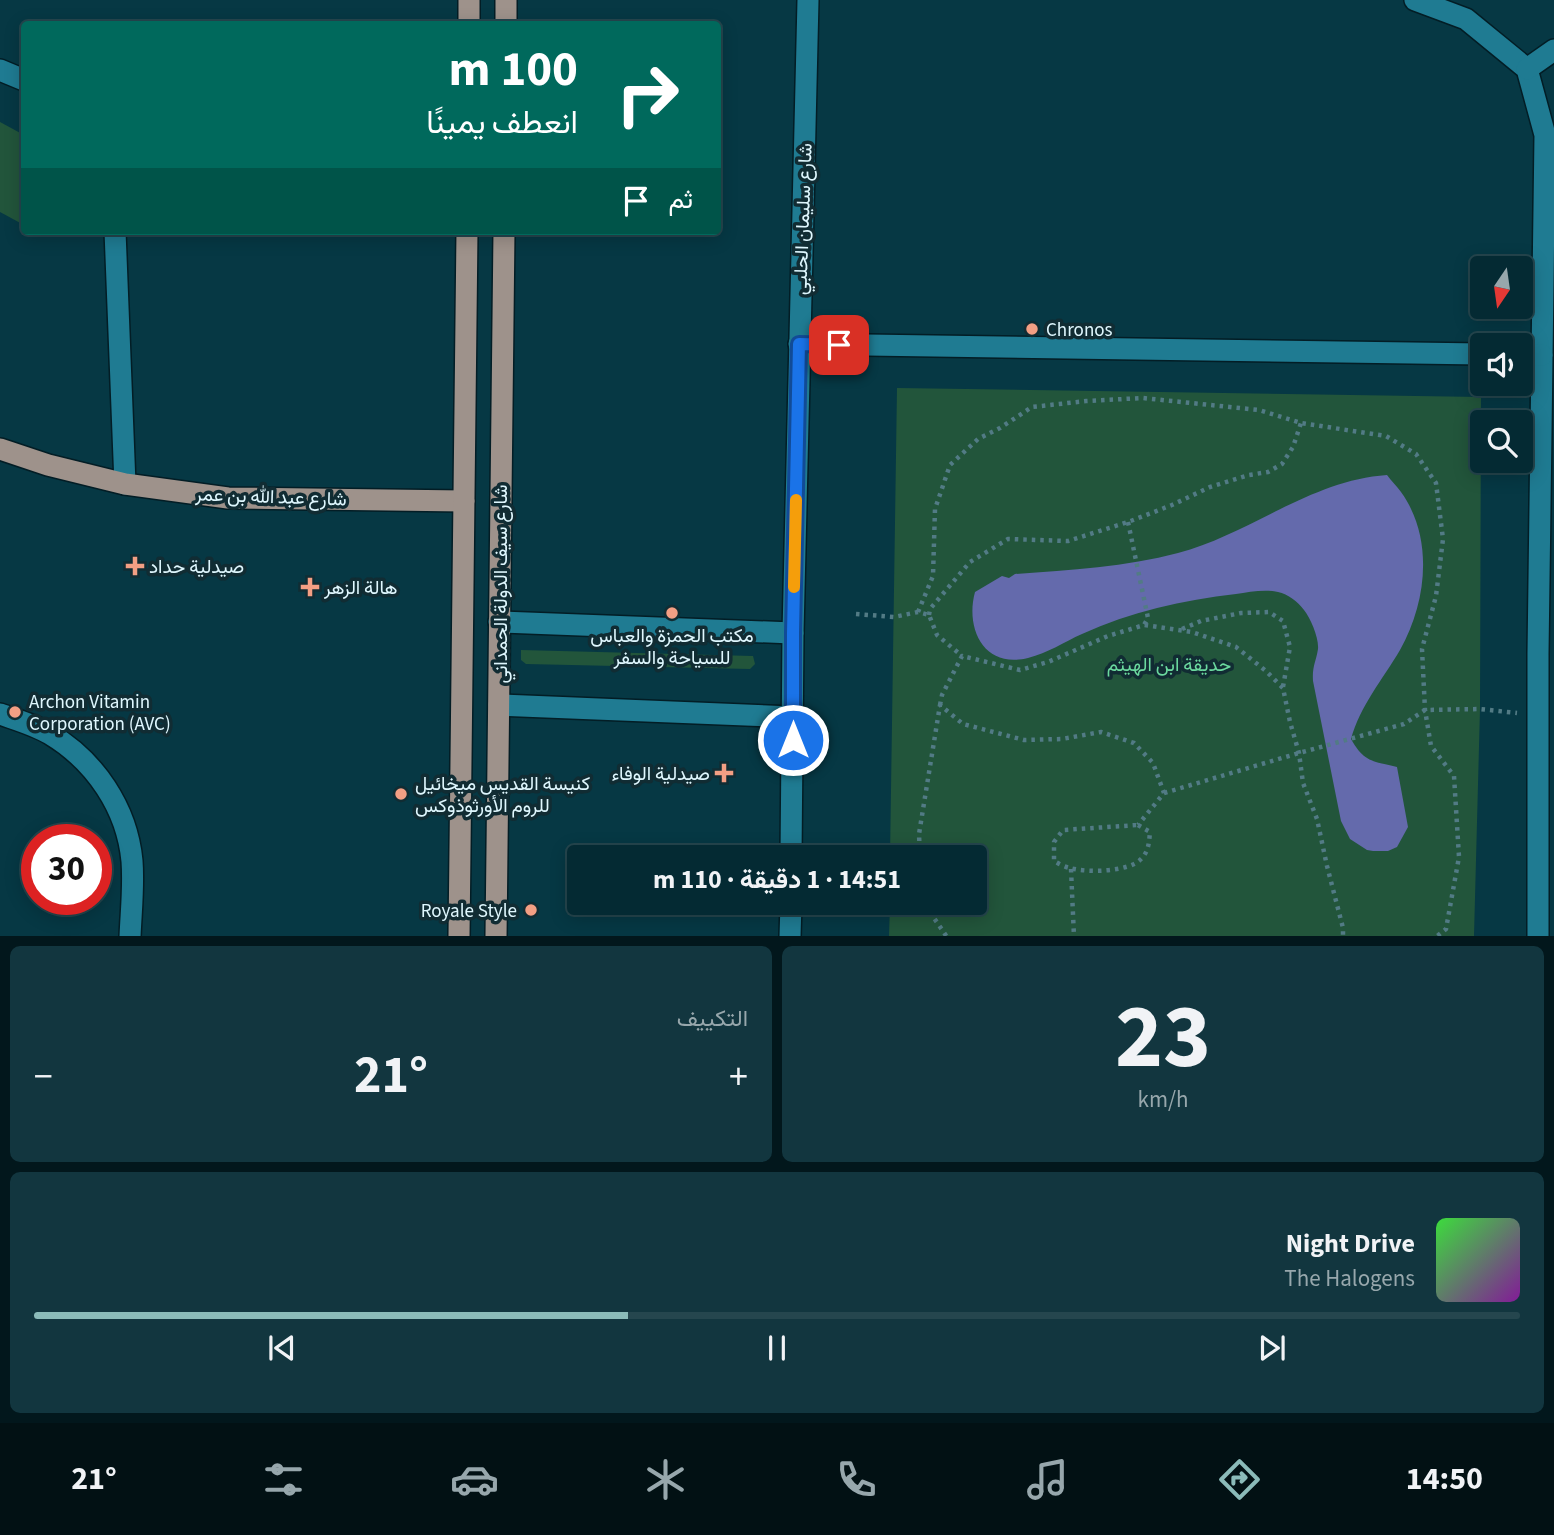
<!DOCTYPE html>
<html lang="ar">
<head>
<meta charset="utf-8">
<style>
	:root { --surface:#042a33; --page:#12363f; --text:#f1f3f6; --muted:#97a7ac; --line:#25464e; --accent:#8bbbb9 }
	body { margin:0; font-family:"Source Sans 3",Vazirmatn,sans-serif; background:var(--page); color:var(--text); direction:rtl; height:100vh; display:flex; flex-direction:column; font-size:26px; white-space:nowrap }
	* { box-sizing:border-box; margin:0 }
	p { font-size:23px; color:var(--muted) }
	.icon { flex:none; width:38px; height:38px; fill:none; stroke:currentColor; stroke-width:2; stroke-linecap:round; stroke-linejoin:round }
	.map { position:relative; height:936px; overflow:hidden; direction:ltr }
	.side { display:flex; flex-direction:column; gap:10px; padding:10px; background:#02171c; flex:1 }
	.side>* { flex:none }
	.guide { position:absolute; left:21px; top:21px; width:700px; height:214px; border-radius:7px; box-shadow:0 4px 18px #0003,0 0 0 2px var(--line); direction:rtl; background:#00695c; color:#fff; overflow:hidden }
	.needle { width:46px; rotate:193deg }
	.buttons { position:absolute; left:1470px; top:256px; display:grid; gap:14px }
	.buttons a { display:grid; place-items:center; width:63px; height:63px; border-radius:7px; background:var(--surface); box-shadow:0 4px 18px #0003,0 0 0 2px var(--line); font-size:35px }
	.speed { position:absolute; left:21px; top:824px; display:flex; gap:14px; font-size:35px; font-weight:700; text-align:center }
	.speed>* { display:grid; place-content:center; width:91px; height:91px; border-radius:50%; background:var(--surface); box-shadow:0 4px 18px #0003,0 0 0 2px var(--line); line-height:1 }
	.speed .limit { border:10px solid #d22; background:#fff; color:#111 }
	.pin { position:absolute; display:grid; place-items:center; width:60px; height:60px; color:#fff; margin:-30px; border-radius:14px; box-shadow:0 4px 10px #0006 }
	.me { position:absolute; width:77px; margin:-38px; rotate:0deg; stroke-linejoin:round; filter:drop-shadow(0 0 5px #0008) }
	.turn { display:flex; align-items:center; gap:24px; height:147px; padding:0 28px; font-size:32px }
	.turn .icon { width:91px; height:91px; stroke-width:2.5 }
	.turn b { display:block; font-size:49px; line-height:60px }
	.then { display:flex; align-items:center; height:66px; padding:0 28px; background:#0003; gap:14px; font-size:26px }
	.big { font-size:52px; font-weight:700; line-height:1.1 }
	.side .tile { flex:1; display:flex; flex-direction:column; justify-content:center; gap:10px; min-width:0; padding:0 24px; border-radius:10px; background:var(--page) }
	.side .dial { align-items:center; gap:0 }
	.dial b { font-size:91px; line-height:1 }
	.song { display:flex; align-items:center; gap:21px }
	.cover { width:84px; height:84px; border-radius:10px; background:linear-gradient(135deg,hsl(120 70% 55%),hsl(290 70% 35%)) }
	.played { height:7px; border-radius:4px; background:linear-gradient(90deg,var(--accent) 40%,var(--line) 40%) }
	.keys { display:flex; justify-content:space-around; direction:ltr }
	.heat { display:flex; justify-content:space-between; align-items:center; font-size:38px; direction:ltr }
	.side .tiles { flex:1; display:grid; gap:10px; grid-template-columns:1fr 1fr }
	.tile:last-child { grid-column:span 2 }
	.trip { position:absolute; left:567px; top:845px; width:420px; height:70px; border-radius:7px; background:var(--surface); box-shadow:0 4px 18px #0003,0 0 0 2px var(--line); font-weight:700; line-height:70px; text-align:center; direction:rtl }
	.dock { display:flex; height:112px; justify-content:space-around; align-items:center; background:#021114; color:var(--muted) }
	.dock .icon { width:49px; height:49px }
	.dock .on { color:var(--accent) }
	.dock b { font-size:32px; color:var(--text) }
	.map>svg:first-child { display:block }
	.green { fill:#22553b }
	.water { fill:#646aac }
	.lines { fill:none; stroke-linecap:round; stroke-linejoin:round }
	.minor-casing { stroke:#031d25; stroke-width:24 }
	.major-casing { stroke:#031d25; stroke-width:24 }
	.path { stroke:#527b85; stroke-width:4.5; stroke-dasharray:3.5 5; stroke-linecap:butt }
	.minor { stroke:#1f7b92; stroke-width:21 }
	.major { stroke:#9e928b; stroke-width:21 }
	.route-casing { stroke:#114b97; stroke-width:18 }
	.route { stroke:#1a73e8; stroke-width:12 }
	.slow { stroke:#f59e0b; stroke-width:12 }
	.poi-dot { fill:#f39f84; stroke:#112c33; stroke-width:2.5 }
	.labels { text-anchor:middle; stroke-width:7; stroke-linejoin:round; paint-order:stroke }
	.street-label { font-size:19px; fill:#dff7fe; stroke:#112c33 }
	.poi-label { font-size:19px; fill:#dff7fe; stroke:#112c33; text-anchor:start }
	.park-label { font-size:19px; fill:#6bd99f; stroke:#112c33 }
</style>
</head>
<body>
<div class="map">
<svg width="1554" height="937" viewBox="0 0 1554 937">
	<rect width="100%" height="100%" fill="#063844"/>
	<g class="green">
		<path d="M0 122 24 135V225L0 212Z"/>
		<path d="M897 388 1481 397 1480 709 1474 936 889 937 890 903H975V858L890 857Z"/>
		<path d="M521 650 753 656 755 664 750 669 526 664 521 660Z"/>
	</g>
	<path class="water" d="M1387 475C1391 481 1397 486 1401 492 1434 538 1427 602 1400 650 1383 679 1360 706 1351 739 1364 762 1372 761 1397 767L1408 827 1397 847 1388 851H1373L1367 850 1350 839 1341 821 1313 681C1312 666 1316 662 1318 649 1319 638 1311 619 1304 610 1298 602 1288 594 1278 592 1265 589 1249 592 1236 594 1183 600 1130 612 1082 634 1064 642 1048 653 1028 658 984 669 965 629 975 592L1002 576 1009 578 1015 574C1069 570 1126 567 1178 553 1250 534 1311 480 1387 475Z"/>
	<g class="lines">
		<g class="minor-casing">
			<g id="minor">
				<path d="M1415 0 1466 19 1527 69 1545 135 1538 654V937"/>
				<path d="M1527 69 1554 50"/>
				<path d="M0 70 24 80"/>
				<path d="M115 231 125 484"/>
				<path d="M799 344 1482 354"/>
				<path d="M1521 354 1542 355"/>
				<path d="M499 622 793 633"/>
				<path d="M499 705 793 717"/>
				<path d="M0 714C17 720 35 725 50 734 95 761 127 808 132 861 134 886 131 912 130 937"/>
				<path d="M791 858 793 633 808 0"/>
				<path d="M790 937 791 903"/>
			</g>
		</g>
		<g class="major-casing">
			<g id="major">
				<path d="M469 24V0"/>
				<path d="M506 24V0"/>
				<path d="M0 449 48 465 125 484 228 498 464 501"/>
				<path d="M459 937 467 231"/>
				<path d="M496 937 504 231"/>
			</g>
		</g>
		<g class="path">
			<path d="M1128 522 1148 618 1144 625"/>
			<path d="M918 612 933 576 935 509 950 465 978 439 1000 428 1032 407 1086 401 1143 398 1259 410 1301 423 1386 436 1416 454 1436 483 1443 539 1436 596 1422 649 1425 710 1431 746 1454 776 1459 857 1446 929 1436 937"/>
			<path d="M856 614 894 617 918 612 929 615 937 635 962 656"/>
			<path d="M929 615 930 609 970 562 1008 539 1068 541 1128 522 1172 505 1210 487 1249 475 1268 472 1282 464 1293 447 1301 423"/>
			<path d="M1182 629 1201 621 1241 613 1269 612 1283 621 1290 647 1283 687"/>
			<path d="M940 705 942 695 962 656 1020 670 1048 662 1108 636 1144 625 1192 632 1236 647 1266 671 1283 688 1290 722 1299 753 1303 783 1317 819 1327 866 1343 928V937"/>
			<path d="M1164 793 1299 753 1404 724 1425 710 1480 709 1517 713"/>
			<path d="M1138 825 1150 832C1149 842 1149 851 1141 859 1129 872 1087 873 1070 868 1065 867 1059 864 1054 861V842L1063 830Z"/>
			<path d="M920 858 919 834 940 705 963 724 1024 740 1062 739 1101 732 1134 743 1153 763 1164 793 1138 825"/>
			<path d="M1071 869 1074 937"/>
			<path d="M929 903 934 918 947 937"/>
		</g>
		<use href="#minor" class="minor"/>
		<use href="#major" class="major"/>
	</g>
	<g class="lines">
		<g class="route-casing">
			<path id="route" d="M793 740V633L799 344 839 345"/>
		</g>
		<use href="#route" class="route"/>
		<path class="slow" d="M794 587 796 500"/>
	</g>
	<g class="poi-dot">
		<circle cx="1032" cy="329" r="7"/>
		<path d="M131.5 555.5h7v7h7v7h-7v7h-7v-7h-7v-7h7z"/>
		<path d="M306.5 576.5h7v7h7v7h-7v7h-7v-7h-7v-7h7z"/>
		<circle cx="672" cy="613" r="7"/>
		<circle cx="15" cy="712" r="7"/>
		<path d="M720.5 762.5h7v7h7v7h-7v7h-7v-7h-7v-7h7z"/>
		<circle cx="401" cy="794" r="7"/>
		<circle cx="531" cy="910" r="7"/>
	</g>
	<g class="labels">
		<g class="street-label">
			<text transform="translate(802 219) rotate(-88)" y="7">شارع سليمان الحلبي</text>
			<text transform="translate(271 496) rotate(2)" y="7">شارع عبد الله بن عمر</text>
			<text transform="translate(500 584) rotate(-90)" y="7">شارع سيف الدولة الحمداني</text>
		</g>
		<g class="poi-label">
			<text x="1046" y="336">Chronos</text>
			<text x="149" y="573">صيدلية حداد</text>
			<text x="324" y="594">هالة الزهر</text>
			<text x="672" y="642" text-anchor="middle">مكتب الحمزة والعباس<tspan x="672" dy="22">للسياحة والسفر</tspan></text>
			<text x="29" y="708">Archon Vitamin<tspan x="29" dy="22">Corporation (AVC)</tspan></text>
			<text x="710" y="780" text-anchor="end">صيدلية الوفاء</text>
			<text x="415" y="790">كنيسة القديس ميخائيل<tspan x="415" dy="22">للروم الأورثوذوكس</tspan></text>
			<text x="517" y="917" text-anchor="end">Royale Style</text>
		</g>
		<g class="park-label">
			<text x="1169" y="671">حديقة ابن الهيثم</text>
		</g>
	</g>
</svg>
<div class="buttons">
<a><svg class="needle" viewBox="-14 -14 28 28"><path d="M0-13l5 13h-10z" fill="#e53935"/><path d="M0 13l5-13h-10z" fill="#97a7ac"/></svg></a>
<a><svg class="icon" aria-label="sound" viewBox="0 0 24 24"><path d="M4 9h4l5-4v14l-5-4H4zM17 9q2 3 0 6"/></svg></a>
<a><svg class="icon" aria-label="search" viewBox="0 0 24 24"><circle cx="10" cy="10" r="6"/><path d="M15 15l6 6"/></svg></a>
</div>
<div class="speed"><div class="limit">30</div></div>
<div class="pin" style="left:839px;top:345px;background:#d93025"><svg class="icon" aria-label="arrive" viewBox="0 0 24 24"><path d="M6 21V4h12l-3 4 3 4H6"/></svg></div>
<svg class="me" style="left:793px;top:740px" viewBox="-20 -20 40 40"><circle r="17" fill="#1a73e8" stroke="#fff" stroke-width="3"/><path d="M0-11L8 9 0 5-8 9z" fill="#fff"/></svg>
<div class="trip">14:51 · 1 دقيقة · 110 m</div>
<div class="guide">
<div class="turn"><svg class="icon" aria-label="right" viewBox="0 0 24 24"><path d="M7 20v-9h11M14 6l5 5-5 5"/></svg><div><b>100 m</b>انعطف يمينًا</div></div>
<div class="then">ثم<svg class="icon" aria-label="arrive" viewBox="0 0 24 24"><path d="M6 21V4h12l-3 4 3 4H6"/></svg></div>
</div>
</div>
<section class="side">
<div class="tiles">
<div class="tile dial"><b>23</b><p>km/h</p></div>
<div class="tile"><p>التكييف</p>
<div class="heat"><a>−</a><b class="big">21°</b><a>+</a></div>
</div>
<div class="tile">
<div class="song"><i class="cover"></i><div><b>Night Drive</b><p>The Halogens</p></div></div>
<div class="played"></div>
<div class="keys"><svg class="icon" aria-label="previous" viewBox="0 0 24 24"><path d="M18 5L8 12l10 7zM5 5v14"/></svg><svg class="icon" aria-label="pause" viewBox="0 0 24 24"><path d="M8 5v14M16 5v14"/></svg><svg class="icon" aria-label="next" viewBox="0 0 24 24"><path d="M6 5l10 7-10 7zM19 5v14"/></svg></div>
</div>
</div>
</section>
<nav class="dock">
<b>14:50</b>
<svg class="icon on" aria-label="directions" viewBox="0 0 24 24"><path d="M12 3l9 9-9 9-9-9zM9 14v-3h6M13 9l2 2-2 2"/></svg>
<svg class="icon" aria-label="music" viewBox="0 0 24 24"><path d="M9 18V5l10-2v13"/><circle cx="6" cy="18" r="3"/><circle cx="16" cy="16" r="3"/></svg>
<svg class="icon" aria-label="phone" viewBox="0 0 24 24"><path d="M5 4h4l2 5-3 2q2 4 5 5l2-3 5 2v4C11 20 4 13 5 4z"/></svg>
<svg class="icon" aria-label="climate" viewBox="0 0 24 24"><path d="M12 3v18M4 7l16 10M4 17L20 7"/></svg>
<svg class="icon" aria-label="car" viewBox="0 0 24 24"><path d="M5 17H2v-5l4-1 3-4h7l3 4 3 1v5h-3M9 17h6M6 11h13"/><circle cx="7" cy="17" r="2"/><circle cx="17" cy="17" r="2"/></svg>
<svg class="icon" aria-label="filters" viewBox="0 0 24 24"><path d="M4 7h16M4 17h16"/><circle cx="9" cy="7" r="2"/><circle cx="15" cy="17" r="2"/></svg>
<b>21°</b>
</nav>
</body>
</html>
